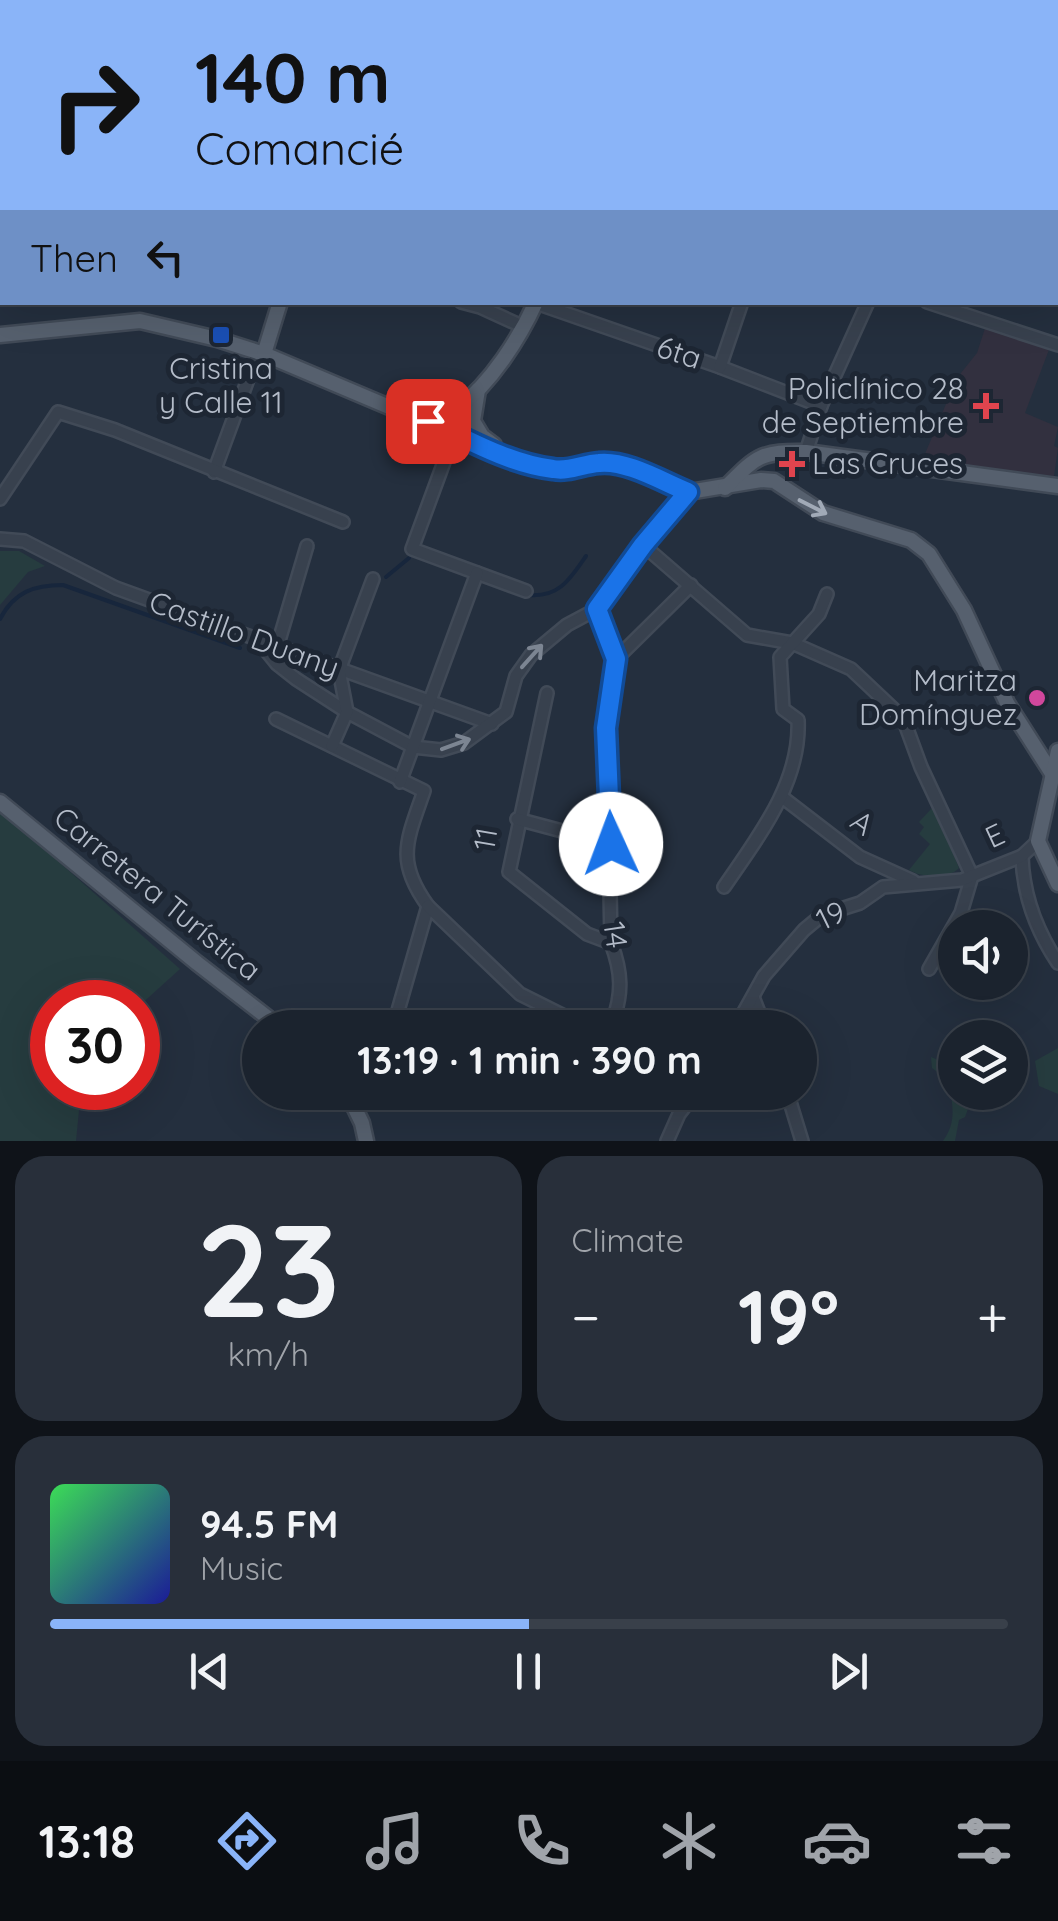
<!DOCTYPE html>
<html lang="en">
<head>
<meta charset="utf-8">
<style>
	:root { --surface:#1b232e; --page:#282f3a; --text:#f1f3f6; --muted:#a0a4aa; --line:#39404a; --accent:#8ab4f8 }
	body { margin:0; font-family:Quicksand,sans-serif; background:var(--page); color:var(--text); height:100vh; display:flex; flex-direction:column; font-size:38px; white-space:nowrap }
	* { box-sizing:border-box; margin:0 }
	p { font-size:32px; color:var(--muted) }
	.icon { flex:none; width:55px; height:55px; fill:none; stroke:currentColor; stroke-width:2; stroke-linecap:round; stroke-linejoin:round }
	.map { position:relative; height:1141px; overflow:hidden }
	.details { display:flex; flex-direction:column; gap:15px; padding:15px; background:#0f1319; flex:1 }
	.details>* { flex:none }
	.banner { position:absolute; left:0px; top:0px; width:1060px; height:305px; box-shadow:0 10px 40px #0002,0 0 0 2px var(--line); background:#8ab4f8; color:#111; overflow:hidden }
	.controls { position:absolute; left:938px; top:910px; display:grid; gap:20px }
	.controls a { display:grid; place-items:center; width:90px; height:90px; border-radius:50%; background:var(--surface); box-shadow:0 10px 40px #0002,0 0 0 2px var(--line); font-size:50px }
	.speed { position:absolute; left:30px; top:980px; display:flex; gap:20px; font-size:50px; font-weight:700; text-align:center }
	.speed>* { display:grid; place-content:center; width:130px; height:130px; border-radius:50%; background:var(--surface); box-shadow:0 10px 40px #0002,0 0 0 2px var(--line); line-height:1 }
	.speed .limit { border:15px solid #d22; background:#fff; color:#111 }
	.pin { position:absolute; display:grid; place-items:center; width:85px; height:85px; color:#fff; margin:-42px; border-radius:20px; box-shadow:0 5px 15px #0006 }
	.me { position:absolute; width:110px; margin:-55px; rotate:358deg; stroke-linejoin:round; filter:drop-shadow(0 0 8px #0008) }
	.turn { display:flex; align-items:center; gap:35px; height:210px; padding:0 30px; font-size:45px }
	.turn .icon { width:130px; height:130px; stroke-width:2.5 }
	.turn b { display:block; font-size:70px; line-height:85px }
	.then { display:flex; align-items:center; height:95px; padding:0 30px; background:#0003; gap:20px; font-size:38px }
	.big { font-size:75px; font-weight:700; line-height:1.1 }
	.details .widget { flex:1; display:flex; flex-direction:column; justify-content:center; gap:15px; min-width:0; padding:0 35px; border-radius:30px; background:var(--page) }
	.details .dial { align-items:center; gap:0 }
	.dial b { font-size:130px; line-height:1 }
	.song { display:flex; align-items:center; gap:30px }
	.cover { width:120px; height:120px; border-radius:15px; background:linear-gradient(135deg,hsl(130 70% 55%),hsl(240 70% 35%)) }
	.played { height:10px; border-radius:5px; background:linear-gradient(90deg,var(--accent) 50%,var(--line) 50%) }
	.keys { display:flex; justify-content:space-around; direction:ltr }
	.heat { display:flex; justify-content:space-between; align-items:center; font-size:55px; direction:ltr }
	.details .tiles { flex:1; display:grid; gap:15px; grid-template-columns:1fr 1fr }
	.widget:last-child { grid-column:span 2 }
	.trip { position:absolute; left:242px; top:1010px; width:575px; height:100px; border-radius:50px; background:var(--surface); box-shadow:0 10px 40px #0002,0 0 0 2px var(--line); font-weight:700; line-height:100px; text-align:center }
	.menu { display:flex; height:160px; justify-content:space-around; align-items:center; background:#0b0e12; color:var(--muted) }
	.menu .icon { width:70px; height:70px }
	.menu .on { color:var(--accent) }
	.menu b { font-size:45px; color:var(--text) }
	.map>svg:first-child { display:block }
	.medical { fill:#32303f }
	.green { fill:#263c3f }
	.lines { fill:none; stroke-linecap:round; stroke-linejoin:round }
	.stream { stroke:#17263c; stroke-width:4 }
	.minor-casing { stroke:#414a57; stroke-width:16 }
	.major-casing { stroke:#414a57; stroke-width:19 }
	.minor { stroke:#38414e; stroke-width:11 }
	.major { stroke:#56606e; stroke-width:14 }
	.oneway { stroke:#a1aab7 }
	.oneway2 { stroke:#7c8592 }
	.route-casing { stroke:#114b97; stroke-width:25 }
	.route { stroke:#1a73e8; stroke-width:18 }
	.transit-dot { fill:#1a4fb4; stroke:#1d2633; stroke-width:4 }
	.health-dot { fill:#e0444e; stroke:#1d2633; stroke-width:4 }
	.hotel-dot { fill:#d1479c; stroke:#1d2633; stroke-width:4 }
	.labels { text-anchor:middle; stroke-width:10; stroke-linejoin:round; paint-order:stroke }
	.street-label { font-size:30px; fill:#b4bcc9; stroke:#1d2633 }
	.poi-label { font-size:30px; fill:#b4bcc9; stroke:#1d2633; text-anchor:end }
</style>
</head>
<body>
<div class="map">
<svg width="1058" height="1141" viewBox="0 0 1058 1141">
	<rect width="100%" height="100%" fill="#242f3e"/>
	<path class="medical" d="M986 325 1050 347 1025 413 1058 427 1054 446 1058 448 1054 476 922 461 957 378 977 353Z"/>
	<g class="green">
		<path d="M0 551H19L45 566 28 572 0 605Z"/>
		<path d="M934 806 959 868C949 879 922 878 909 870L930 844 919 834 924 827 919 822Z"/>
		<path d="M0 810 180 969 138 1007V1002H52V1088H67L64 1093 80 1100 76 1141H0Z"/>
		<path d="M1058 1048V1094L1039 1086 1035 1061Z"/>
		<path d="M931 1057C952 1065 955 1070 955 1092L964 1093 972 1098 965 1117 959 1120 955 1141H943C958 1121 952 1102 948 1080L932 1068Z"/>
	</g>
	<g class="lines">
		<g class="stream">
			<path d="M386 577 409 558"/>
			<path d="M528 595C559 598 570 579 586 556"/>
			<path d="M0 619C14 592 34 585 63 585L240 648"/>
			<path d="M282 661 306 668"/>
		</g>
		<g class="minor-casing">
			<g id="minor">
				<path d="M745 0 753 2"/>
				<path d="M764 2V0"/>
				<path d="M879 2 881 0"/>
				<path d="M1058 81V80"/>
				<path d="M1058 210V211"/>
				<path d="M0 217 2 218"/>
				<path d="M0 263 2 251"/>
				<path d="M461 302 480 307 524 327"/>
				<path d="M927 302 1058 345"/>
				<path d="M536 303 720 367 821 406"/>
				<path d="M720 367 742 302"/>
				<path d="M806 452 821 406 868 302"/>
				<path d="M444 462 412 549 526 591"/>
				<path d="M214 472 258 352"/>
				<path d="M0 499 58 412 115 430 343 522"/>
				<path d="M0 539 24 541 116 588 492 724"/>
				<path d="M643 545 747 635 792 643 851 669 903 718 921 767 972 876 961 913 929 969"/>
				<path d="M597 609 616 659 607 728 611 943C622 972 623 994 612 1023L598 1028"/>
				<path d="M256 638 277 664 296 679 347 712 413 747 441 750 464 743 506 712 516 676 531 655 567 625 597 609 643 545 689 492"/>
				<path d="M278 644 307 546"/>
				<path d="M616 659 691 585"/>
				<path d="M547 693 509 872 587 934 611 943"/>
				<path d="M276 719 424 791C407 840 395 861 428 906L393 1028"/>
				<path d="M332 746 347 712 339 670 373 579"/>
				<path d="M400 782 477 573"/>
				<path d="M782 797 860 857 913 881"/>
				<path d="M517 819 611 844"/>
				<path d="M1022 856C1023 895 1036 930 1058 963"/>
				<path d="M724 887C758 837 801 783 798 720L783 709 780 657 819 614 827 594"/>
				<path d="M428 906 520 994 574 1021 598 1028"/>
				<path d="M753 997 765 1028"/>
				<path d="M735 1028 764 976 804 930 822 915 860 903 883 887 962 880 1022 856 1038 841"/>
				<path d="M787 1092 802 1141"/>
				<path d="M353 1107 366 1099 370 1092"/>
				<path d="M667 1141 679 1114 696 1092"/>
			</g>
		</g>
		<g class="major-casing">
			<g id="major">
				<path d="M454 2 455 0"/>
				<path d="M636 2 637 0"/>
				<path d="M0 335 140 321 217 339 264 354 510 458 553 470 576 469 601 462 623 466 689 492 761 480 774 481 823 513 911 540 929 554 964 610 1007 703 1051 772"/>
				<path d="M264 354 280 302"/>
				<path d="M478 390 473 421 482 436 494 445"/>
				<path d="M428 421C438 417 450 414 458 408 491 383 519 339 536 302"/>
				<path d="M725 488C757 456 760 451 806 452L1058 486"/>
				<path d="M1058 751 1038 841 1058 884"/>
				<path d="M0 802 197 963 281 1028"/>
				<path d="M347 1092 362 1123 366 1141"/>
			</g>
		</g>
		<use href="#minor" class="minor"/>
		<use href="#major" class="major"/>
	</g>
	<defs><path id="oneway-shaft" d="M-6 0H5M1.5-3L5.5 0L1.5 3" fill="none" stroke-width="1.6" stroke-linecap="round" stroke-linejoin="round" transform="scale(2.5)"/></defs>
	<use class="oneway" href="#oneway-shaft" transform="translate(813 507) rotate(27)"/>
	<g class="oneway2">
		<use href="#oneway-shaft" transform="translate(532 656) rotate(-48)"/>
		<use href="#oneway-shaft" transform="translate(456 744) rotate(-20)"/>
	</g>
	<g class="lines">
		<g class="route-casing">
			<path id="route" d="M428 421C466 439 510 464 553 469 569 472 583 464 599 463 627 460 663 482 688 492L643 545 597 609 616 659 606 728 611 844"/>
		</g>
		<use href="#route" class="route"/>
	</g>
	<rect class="transit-dot" x="211" y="325" width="20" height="20" rx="5"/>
	<g class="health-dot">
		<path d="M981 391h10v10h10v10h-10v10h-10v-10h-10v-10h10z"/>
		<path d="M787 449h10v10h10v10h-10v10h-10v-10h-10v-10h10z"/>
	</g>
	<circle class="hotel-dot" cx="1037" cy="698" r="10"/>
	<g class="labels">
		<g class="street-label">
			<text transform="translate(679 353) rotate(18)" y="10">6ta</text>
			<text transform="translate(244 635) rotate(20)" y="10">Castillo Duany</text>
			<text transform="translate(862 823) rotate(36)" y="10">A</text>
			<text transform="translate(995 836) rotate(-25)" y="10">E</text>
			<text transform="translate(486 839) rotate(-80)" y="10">11</text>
			<text transform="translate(157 894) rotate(39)" y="10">Carretera Turística</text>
			<text transform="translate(831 916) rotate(-26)" y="10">19</text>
			<text transform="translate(615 935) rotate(82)" y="10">14</text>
		</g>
		<g class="poi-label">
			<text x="221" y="379" text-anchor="middle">Cristina<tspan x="221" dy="34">y Calle 11</tspan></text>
			<text x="964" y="399">Policlínico 28<tspan x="964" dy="34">de Septiembre</tspan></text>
			<text x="812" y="474" text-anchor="start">Las Cruces</text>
			<text x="1017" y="691">Maritza<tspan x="1017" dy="34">Domínguez</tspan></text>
		</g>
	</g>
</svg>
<div class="controls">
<a><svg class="icon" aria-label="sound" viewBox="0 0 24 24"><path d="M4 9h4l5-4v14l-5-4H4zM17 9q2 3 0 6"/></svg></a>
<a><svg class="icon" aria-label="layers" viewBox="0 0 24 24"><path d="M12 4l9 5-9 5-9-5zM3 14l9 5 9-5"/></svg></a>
</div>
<div class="speed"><div class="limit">30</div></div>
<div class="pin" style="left:428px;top:421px;background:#d93025"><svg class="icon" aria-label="arrive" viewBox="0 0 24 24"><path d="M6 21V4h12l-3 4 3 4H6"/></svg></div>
<svg class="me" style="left:611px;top:844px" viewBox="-20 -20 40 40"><circle r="19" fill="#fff"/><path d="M0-13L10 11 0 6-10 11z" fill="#1a73e8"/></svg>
<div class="trip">13:19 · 1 min · 390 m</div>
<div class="banner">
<div class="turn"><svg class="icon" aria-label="right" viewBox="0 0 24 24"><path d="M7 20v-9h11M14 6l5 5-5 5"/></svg><div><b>140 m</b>Comancié</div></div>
<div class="then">Then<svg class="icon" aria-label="left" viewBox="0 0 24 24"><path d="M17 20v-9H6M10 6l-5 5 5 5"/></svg></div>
</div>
</div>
<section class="details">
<div class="tiles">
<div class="widget dial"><b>23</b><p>km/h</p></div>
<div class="widget"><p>Climate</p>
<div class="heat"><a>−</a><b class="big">19°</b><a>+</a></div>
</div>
<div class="widget">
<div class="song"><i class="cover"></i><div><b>94.5 FM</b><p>Music</p></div></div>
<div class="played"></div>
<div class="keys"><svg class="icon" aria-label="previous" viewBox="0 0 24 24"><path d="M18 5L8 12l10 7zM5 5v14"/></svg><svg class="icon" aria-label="pause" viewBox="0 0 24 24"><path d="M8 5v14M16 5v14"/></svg><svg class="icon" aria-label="next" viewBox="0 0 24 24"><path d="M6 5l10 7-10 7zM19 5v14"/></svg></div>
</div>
</div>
</section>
<nav class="menu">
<b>13:18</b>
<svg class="icon on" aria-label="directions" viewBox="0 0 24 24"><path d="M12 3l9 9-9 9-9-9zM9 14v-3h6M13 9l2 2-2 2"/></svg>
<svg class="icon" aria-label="music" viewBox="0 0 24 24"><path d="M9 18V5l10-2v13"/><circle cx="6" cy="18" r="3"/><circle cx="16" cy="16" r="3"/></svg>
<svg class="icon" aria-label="phone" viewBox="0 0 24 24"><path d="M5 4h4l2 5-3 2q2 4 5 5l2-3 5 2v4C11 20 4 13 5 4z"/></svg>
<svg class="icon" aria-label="climate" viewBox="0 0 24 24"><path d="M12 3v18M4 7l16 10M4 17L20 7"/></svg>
<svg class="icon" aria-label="car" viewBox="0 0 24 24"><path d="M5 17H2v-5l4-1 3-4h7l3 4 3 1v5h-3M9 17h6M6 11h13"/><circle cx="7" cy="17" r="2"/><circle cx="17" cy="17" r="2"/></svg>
<svg class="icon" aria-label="filters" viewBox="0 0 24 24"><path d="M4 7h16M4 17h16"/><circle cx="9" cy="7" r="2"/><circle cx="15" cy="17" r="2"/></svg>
</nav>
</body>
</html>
